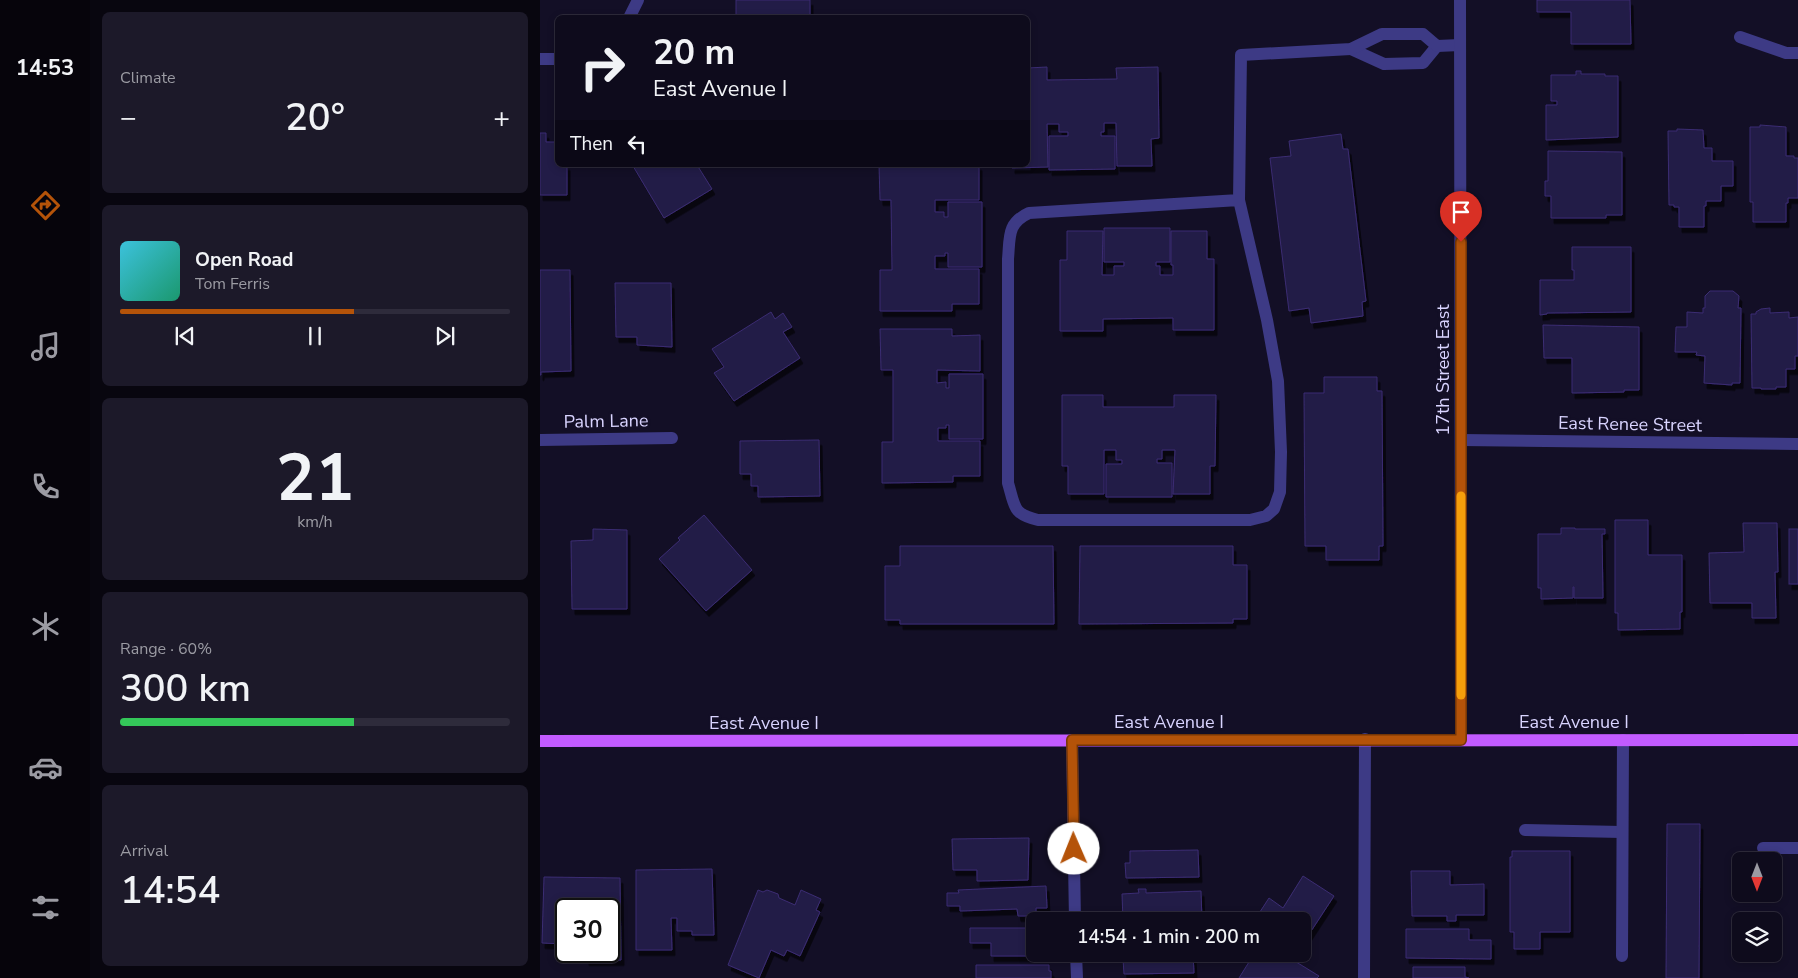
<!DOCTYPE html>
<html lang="en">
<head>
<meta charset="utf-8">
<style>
	:root { --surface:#0e0b1c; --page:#1c1929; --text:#f1f3f6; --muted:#9b9ba3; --line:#2e2b3b; --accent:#b45309 }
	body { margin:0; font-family:"Nunito Sans",sans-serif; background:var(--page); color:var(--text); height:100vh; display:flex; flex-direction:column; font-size:19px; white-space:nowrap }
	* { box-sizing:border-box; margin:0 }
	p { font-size:16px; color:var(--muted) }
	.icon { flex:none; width:28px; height:28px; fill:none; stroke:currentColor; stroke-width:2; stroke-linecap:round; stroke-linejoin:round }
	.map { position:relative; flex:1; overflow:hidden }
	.sheet { display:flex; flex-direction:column; gap:12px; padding:12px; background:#08060f; width:450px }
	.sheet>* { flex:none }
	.hud { position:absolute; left:15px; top:15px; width:475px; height:152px; border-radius:8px; box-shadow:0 2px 8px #0003,0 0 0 1px var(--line); background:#0e0b1c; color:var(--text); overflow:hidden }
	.needle { width:32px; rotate:180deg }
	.buttons { position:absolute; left:1192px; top:852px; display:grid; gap:10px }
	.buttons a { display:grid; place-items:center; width:50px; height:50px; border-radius:8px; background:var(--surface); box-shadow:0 2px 8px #0003,0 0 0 1px var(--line); font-size:25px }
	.speed { position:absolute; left:15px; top:898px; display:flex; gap:10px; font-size:25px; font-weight:700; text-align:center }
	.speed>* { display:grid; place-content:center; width:65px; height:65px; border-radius:50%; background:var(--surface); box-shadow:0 2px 8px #0003,0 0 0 1px var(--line); line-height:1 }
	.speed .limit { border:2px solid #111; border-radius:8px; background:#fff; color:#111 }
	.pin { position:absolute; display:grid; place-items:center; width:42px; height:42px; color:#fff; margin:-51px -21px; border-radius:50% 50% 50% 0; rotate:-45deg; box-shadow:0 0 5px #0007 }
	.pin .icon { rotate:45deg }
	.me { position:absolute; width:55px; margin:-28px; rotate:359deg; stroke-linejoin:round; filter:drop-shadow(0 0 4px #0008) }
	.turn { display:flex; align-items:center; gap:18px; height:105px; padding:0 15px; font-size:22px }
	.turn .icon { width:65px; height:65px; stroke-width:2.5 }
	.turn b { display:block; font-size:35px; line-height:42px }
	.then { display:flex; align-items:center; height:48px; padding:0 15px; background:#0003; gap:10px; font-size:19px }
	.big { font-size:38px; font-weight:600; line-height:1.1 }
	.sheet .widget { flex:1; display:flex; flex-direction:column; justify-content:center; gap:8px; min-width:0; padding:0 18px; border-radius:8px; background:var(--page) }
	.sheet .dial { align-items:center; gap:0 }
	.dial b { font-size:65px; line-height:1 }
	.song { display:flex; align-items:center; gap:15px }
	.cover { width:60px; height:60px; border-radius:8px; background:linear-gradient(135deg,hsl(190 70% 55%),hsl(160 70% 35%)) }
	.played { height:5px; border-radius:2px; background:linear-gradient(90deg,var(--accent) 60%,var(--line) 60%) }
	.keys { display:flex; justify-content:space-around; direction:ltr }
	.heat { display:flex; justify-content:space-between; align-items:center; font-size:28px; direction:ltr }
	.charge { height:8px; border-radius:4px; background:linear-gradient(90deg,#34c759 60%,var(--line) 0) }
	.trip { position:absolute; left:486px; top:912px; width:285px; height:50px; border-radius:8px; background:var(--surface); box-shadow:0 2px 8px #0003,0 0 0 1px var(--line); font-weight:600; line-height:50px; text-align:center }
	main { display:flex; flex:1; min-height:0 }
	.tabs { display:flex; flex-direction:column; width:90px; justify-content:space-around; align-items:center; background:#06040b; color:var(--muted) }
	.tabs .icon { width:35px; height:35px }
	.tabs .active { color:var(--accent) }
	.tabs b { font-size:22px; color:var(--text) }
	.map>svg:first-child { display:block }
	.building { fill:#241b47; stroke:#3b2d73; filter:url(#shadow) }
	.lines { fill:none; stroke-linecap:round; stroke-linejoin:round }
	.lane { stroke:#3d3a85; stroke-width:12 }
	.street { stroke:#3d3a85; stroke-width:12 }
	.primary { stroke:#c25bff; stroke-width:12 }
	.route-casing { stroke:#753606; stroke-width:12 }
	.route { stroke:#b45309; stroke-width:9 }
	.slow { stroke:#f59e0b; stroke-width:9 }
	.labels { text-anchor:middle; stroke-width:5; stroke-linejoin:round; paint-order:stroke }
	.street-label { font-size:18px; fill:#d9d4ff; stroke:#130f26 }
</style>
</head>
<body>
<main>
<nav class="tabs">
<b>14:53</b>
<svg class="icon active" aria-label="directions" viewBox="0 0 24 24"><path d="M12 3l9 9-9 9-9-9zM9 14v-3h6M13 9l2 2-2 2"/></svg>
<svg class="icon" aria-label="music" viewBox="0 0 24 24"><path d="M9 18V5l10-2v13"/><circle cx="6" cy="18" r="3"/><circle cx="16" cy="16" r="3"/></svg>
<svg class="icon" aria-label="phone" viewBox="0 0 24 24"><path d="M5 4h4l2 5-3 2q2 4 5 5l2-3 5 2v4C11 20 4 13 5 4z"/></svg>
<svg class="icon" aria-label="climate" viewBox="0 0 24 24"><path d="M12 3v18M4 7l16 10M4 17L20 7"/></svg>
<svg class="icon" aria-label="car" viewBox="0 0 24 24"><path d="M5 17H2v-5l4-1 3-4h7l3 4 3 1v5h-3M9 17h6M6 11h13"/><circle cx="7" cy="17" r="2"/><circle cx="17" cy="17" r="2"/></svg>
<svg class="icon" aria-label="filters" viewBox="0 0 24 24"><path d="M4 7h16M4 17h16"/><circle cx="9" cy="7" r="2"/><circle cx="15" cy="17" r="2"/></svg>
</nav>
<section class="sheet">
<div class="widget"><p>Climate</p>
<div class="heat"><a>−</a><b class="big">20°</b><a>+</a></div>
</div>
<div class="widget">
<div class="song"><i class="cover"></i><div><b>Open Road</b><p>Tom Ferris</p></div></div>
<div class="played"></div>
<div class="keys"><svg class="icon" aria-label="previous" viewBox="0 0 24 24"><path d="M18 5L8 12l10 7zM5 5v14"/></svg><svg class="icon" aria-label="pause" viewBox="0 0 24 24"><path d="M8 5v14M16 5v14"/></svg><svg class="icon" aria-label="next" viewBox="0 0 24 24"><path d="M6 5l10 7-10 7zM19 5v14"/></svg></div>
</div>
<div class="widget dial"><b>21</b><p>km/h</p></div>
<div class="widget"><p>Range · 60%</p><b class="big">300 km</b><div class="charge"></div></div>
<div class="widget"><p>Arrival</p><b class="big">14:54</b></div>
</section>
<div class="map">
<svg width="1258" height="978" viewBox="0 0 1258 978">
	<defs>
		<filter id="shadow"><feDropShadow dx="3" dy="5.5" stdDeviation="0" flood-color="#0009"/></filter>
	</defs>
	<rect width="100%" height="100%" fill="#130f26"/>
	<g class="building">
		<rect x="196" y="0" width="74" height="18"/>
		<path d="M997 0H1090L1091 44H1031V12H997Z"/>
		<path d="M507 67V80L577 79 576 68 618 67 619 138 611 139 612 166H577L576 123H564V132H561V136H575V169L509 170V136H528V132H519V124H507L508 167 472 168V165H488V68Z"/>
		<path d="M1036 71H1041V74H1065V76H1078V137L1006 140V105H1017V101H1011V75H1036Z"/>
		<path d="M1220 125 1246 127V156H1254V158H1258V198H1248V203H1246V222H1213V202H1210V127H1220Z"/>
		<path d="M1137 129 1163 130 1164 148H1172V161H1193V186H1181V201H1166V206H1164V227H1139V207H1134V205H1129L1128 131H1137Z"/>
		<path d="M0 133H6V142H18V165H27V195H0Z"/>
		<path d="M801 134 803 149H808L826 301 822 302 823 316 771 323 769 308 749 311 730 158 751 156 749 141Z"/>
		<path d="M1008 151 1082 152V215H1066V218H1011V196H1005V181H1008Z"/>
		<path d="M95 165H157L172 189 124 218 93 166Z"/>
		<path d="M339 165H439V200H395V212H404V217H408V202H442V267H408V253H405V256H395V269H439V304H412V311H340V270H352L351 200H340Z"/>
		<path d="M564 228H630V262H616V266H620V275H633V265H631V231H667V259H674V330H633V318L563 319V331H520V260H527V231H563L562 275H574V266H584V262H564Z"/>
		<path d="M1032 247H1091V312L1007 313V314L1000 315V280H1034V270H1032Z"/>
		<path d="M0 270H30L31 371 1 372V375H0Z"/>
		<path d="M75 283H131L132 347 97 345V337H76Z"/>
		<path d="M1170 291H1193L1199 296 1198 308H1201L1200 383H1192V385L1164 383 1165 356 1156 355 1157 352H1135L1136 327H1147V312L1163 313V308H1165V296Z"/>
		<path d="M1230 308V313L1249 312V318L1258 317V356H1255V369H1246V387H1236V389H1221V388H1212L1211 314H1216V312L1221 309Z"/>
		<path d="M231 312 235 319 243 313 252 327 243 332 260 358 194 401 174 373 184 367 172 349Z"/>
		<path d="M1003 325 1099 327V390H1084V392L1032 393V358H1004Z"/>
		<path d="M340 329H412V336L440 335V371L397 370V383L406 382V388H409V374H443V439H409V425H406V428H398V441H440V476H413V482L342 483V442H353V370H341Z"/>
		<path d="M784 377H837V391H842L843 546H839V560H786V546H765L764 393H784Z"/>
		<path d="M522 395H563V407H634V395H676L675 466H670V494H633L635 450H622V459H617V463H632V497H566V464H582V460H576V450H564V494H528V466H522Z"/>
		<path d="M279 440 280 496 218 497V486H211V474H200V441Z"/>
		<path d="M164 515 212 570 166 611 119 559 140 540 138 538Z"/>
		<path d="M1075 520H1108V555H1142V612H1140V629L1078 630V613H1075Z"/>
		<path d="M1203 523H1237L1238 572H1235L1236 618H1212V603H1170L1169 553 1204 552Z"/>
		<path d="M1021 528H1035V529H1065V534H1062L1063 598H1034V587H1033V598L1001 599V588H998V534H1021Z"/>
		<path d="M53 529 87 530V609H32L31 541 53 540Z"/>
		<rect x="1249" y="529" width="9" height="55"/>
		<path d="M360 546H513L514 624H360V620H345V566H360Z"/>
		<path d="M540 546H693V565H707V619H693V623L539 624Z"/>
		<path d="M1127 824H1160L1159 978H1126Z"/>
		<path d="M489 838 488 880 437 881V870H413L412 839Z"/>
		<path d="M658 850 659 877 586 878 585 863H590V851Z"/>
		<path d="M972 851H1030V932H1000V949H974V932H970V857H972Z"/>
		<path d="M172 869 174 935H152V931H137V918H131L132 950H96V870Z"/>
		<path d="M871 871H910V885L944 884V915H916V921H907V916H872Z"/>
		<path d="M763 876 794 896 762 945V921H714L729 898 743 908Z"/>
		<path d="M4 877 80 878 81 960H46V951H69V909H26L25 944 2 943Z"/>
		<path d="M506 886 507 908H496V916H478L477 909 420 911V906H407V893H419L418 890Z"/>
		<path d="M598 889H606V893L661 891 662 921H583L582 894 599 893Z"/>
		<path d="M218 890 223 892 227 890 238 894 239 898 255 905 261 890 281 899 276 910 280 912 260 956 247 950 244 956 231 950 219 978 188 965Z"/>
		<path d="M430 928H495V954H504V956H451V943H430Z"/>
		<path d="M866 929H929V940H951V959L866 958Z"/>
		<path d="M593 954H653L654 973 584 974 583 959H593Z"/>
		<path d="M714 954H757L753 960 779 976 777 978H699Z"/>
		<path d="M436 965H509V971H511V978H436Z"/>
		<path d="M873 967H925V977L929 978H873Z"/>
	</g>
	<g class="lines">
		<g class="lane">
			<path d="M811 49 844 64 883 63 897 46"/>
			<path d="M699 200 489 213C467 223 470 237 468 259V483C475 506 472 514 498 520H710L726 516 734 509 740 492 741 452 738 381 727 320 699 200 701 55 811 49 842 34H883L897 46 920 45"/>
			<path d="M985 830 1082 832"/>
			<path d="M1223 848H1258"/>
			<path d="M1082 956 1083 740"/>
		</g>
		<g class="street">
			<path d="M920 0 921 740"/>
			<path d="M89 18 98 0"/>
			<path d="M1200 37 1246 53H1258"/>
			<path d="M0 59H18"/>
			<path d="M0 440 132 438"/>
			<path d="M921 440 1258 444"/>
			<path d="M532 740 535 921"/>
			<path d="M536 954 537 978"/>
			<path d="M824 978 825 739"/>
		</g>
		<path class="primary" d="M0 741 1258 740"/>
	</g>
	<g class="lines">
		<g class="route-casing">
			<path id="route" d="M534 849 532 740H921V242"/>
		</g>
		<use href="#route" class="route"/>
		<path class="slow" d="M921 496V695"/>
	</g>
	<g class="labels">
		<g class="street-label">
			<text transform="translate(903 370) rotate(-90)" y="6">17th Street East</text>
			<text transform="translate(66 421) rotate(-1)" y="6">Palm Lane</text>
			<text transform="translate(1090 424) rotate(1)" y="6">East Renee Street</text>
			<text x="629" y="728">East Avenue I</text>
			<text x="1034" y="728">East Avenue I</text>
			<text x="224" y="729">East Avenue I</text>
		</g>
	</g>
</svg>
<div class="buttons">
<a><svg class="needle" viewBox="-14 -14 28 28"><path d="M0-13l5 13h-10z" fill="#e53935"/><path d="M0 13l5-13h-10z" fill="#9b9ba3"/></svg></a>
<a><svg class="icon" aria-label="layers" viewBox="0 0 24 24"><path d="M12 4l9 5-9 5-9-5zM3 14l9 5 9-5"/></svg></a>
</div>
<div class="speed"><div class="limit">30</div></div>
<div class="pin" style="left:921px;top:242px;background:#d93025"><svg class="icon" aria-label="arrive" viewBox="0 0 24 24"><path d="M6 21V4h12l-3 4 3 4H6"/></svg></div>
<svg class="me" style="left:534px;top:849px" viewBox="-20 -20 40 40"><circle r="19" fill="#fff"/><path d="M0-13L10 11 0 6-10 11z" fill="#b45309"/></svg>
<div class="trip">14:54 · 1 min · 200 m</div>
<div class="hud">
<div class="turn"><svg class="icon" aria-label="right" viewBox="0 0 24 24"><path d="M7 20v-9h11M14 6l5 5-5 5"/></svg><div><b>20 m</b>East Avenue I</div></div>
<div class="then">Then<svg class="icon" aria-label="left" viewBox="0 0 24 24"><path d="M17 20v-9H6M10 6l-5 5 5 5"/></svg></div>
</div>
</div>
</main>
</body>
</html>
